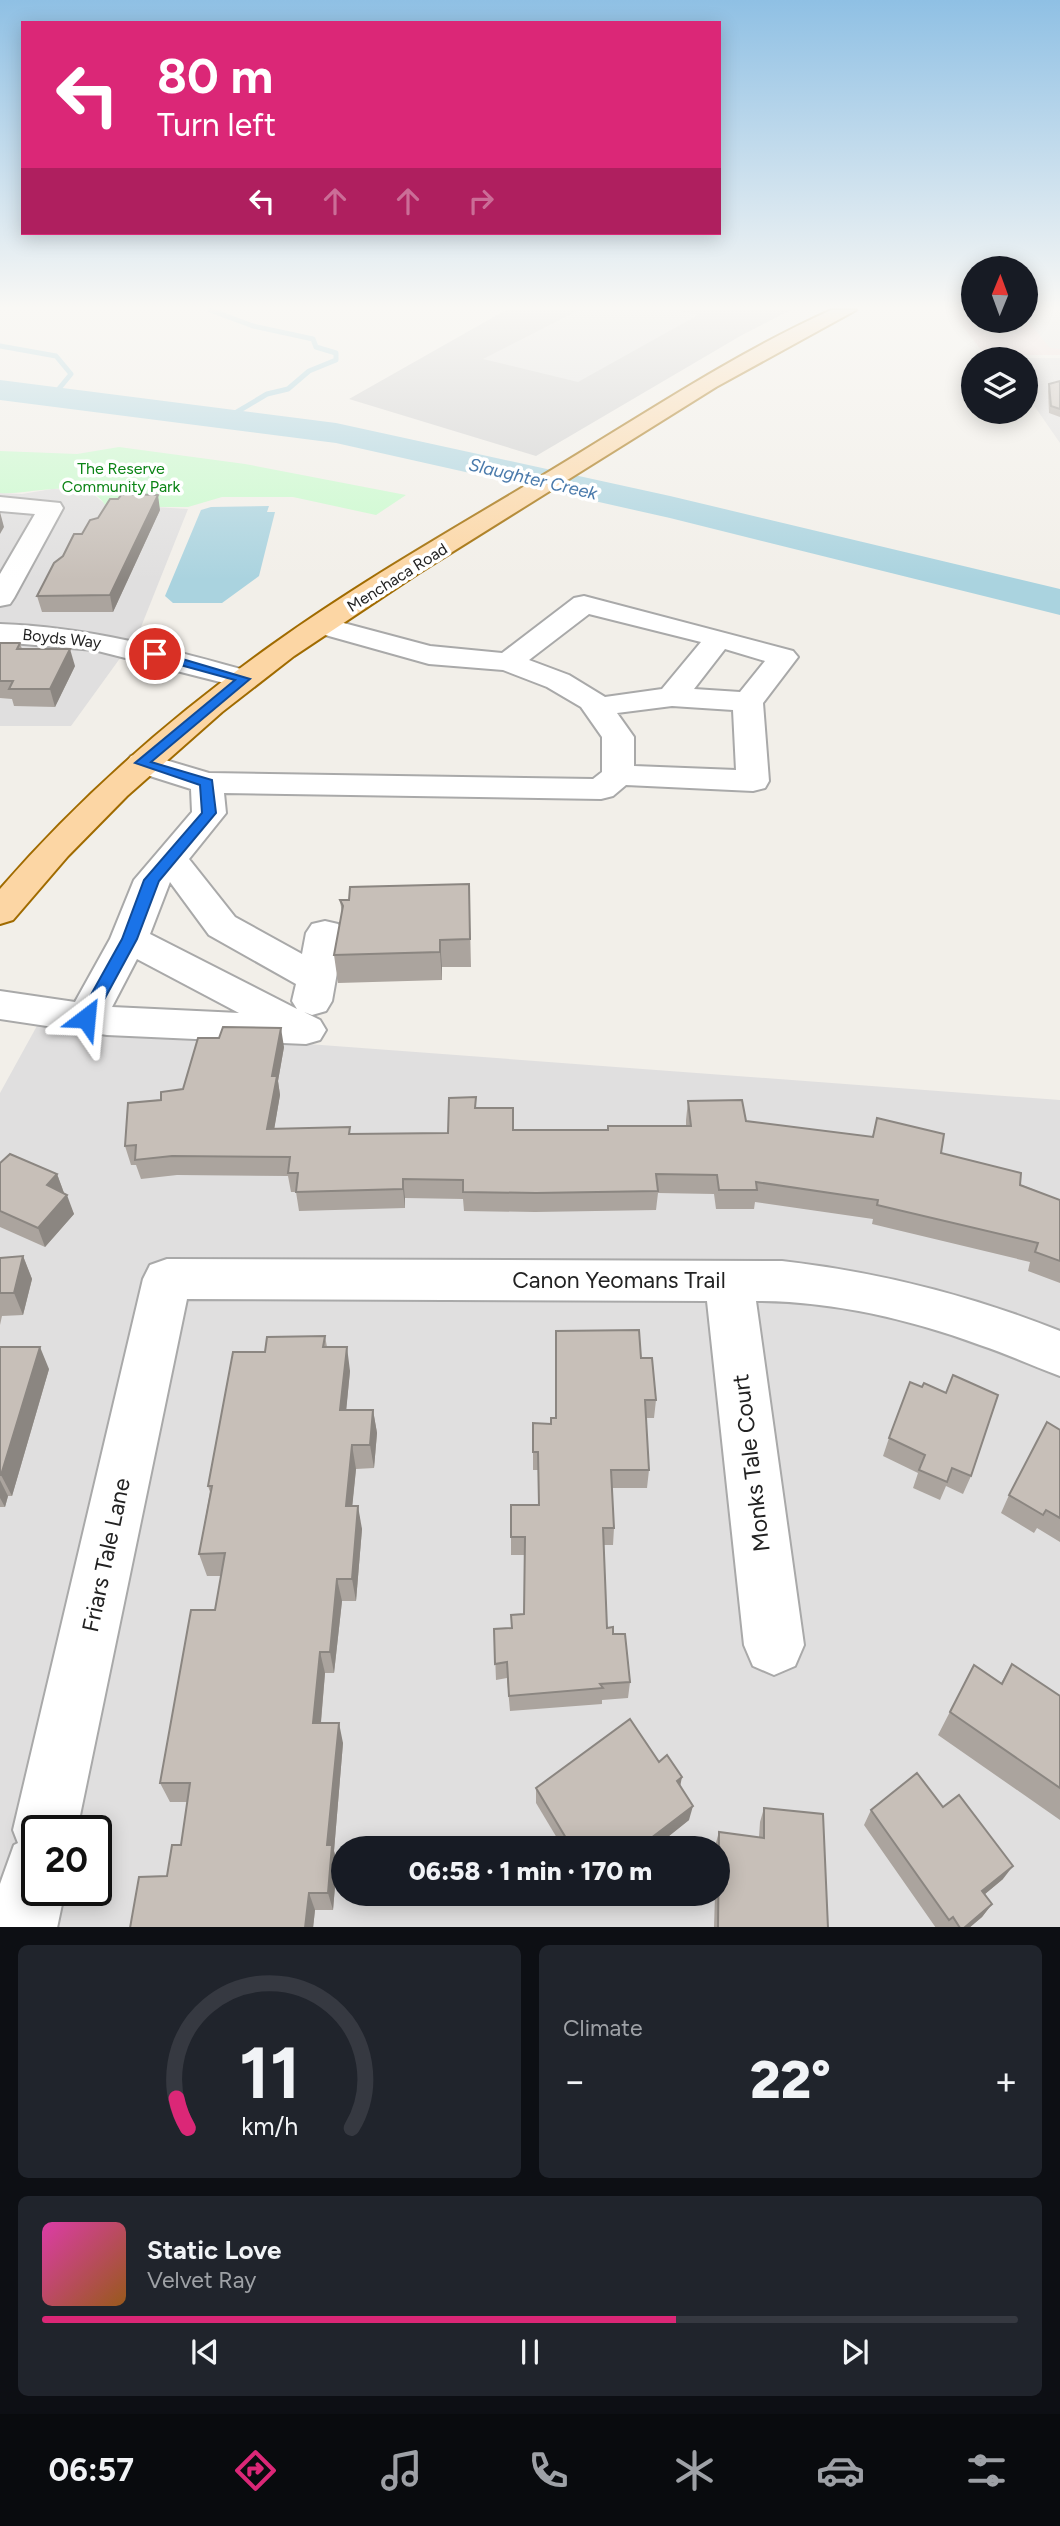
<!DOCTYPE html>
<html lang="en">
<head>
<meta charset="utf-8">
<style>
	:root { --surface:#171b24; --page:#20242c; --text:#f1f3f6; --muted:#9ea1a6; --line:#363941; --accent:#db2777 }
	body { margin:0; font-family:Figtree,sans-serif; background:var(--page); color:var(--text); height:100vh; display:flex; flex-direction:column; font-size:26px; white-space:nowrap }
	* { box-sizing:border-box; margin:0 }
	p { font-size:23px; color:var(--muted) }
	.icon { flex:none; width:38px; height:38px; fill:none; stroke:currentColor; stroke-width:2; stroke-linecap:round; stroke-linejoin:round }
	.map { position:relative; height:1927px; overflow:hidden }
	.side { display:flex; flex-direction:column; gap:18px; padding:18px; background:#0d0f14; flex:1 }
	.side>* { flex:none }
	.banner { position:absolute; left:21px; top:21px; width:700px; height:214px; border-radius:0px; box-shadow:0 4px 18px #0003; background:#db2777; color:#fff; overflow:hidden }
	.needle { width:46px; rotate:1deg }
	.tools { position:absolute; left:961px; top:256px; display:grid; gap:14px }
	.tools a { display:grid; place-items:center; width:77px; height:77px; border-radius:50%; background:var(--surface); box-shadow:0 4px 18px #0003; font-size:35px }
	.speed { position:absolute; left:21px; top:1815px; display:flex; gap:14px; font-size:35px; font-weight:700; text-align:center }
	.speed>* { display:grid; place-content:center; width:91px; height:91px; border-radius:50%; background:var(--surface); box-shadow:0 4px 18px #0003; line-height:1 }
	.speed .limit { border:4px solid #111; border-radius:10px; background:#fff; color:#111 }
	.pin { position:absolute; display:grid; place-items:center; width:60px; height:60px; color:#fff; margin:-30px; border:4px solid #fff; border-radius:50%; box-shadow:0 2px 7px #0007 }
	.me { position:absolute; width:77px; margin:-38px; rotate:29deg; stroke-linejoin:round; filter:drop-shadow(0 0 5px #0008) }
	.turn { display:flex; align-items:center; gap:24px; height:147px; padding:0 21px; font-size:32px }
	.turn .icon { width:91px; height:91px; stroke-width:2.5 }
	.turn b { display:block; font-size:49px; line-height:60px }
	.lanes { display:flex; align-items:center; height:66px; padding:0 21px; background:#0003; justify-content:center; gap:35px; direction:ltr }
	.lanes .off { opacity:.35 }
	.big { font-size:52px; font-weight:800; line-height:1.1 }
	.side .tile { flex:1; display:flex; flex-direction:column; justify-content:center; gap:10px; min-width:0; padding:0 24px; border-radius:10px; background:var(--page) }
	.side .dial { align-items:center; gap:0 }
	.dial svg { height:182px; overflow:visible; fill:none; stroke:var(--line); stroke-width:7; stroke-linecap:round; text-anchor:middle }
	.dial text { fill:var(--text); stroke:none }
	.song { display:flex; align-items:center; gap:21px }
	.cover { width:84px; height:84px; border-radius:10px; background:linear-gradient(135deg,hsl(320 70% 55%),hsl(30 70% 35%)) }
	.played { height:7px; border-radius:4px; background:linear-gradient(90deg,var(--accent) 65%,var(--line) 65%) }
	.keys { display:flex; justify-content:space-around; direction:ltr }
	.heat { display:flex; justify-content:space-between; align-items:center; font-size:38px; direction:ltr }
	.side .tiles { flex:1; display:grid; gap:18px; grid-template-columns:1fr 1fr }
	.tile:last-child { grid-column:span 2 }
	.trip { position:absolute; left:331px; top:1836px; width:399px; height:70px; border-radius:35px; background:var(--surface); box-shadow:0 4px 18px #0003; font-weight:800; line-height:70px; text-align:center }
	.menu { display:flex; height:112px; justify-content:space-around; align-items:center; background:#090b0e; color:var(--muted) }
	.menu .icon { width:49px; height:49px }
	.menu .selected { color:var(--accent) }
	.menu b { font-size:32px; color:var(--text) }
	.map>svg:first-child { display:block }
	.residential { fill:#e0dfdf; fill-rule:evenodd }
	.commercial { fill:#f2dad9 }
	.religious { fill:#d0d0d0 }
	.park { fill:#c8facc }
	.parking { fill:#e2e2e2 }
	.water { fill:#aad3df }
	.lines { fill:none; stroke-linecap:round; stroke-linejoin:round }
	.stream { stroke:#aad3df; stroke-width:5 }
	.river { fill:#aad3df; fill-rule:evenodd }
	.minor-casing { stroke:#a9a9a9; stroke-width:4 }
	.major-casing { stroke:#a06b00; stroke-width:4 }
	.minor { fill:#fff; fill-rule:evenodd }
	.major { fill:#fcd6a4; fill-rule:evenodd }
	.wall { fill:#aba49e }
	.shaded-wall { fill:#8b8681 }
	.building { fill:#c7bfb8; stroke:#8b8681; stroke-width:2 }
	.route { fill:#1a73e8; stroke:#114b97; stroke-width:2 }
	.labels { text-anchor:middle; stroke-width:7; stroke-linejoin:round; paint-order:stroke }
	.far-park-label { font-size:16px; fill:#0c8416; stroke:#fff }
	.far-street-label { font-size:16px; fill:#222; stroke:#fff }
	.far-water-label { font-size:18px; font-style:italic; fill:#4a7aab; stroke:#fff }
	.near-street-label { font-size:23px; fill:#222; stroke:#fff }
</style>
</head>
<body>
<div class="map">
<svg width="1060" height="1928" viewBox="0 0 1060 1928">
	<rect width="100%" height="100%" fill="#f2efe9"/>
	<g class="residential">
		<path d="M1001 358H1060V443L1026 394V359Z"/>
		<path d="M52 489 80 490 92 493 105 504 188 509 139 632 71 726H0V493L22 494Z"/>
		<path d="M38 1024 1060 1100V1927L0 1928V1093ZM37 1830H96V1890H37ZM343 1848H718V1894H343Z"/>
	</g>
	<path class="commercial" d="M950 310H973V320H1026V310H1060V355H985Z"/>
	<path class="religious" d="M506 310H791L742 335 536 456 349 399Z"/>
	<path class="park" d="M119 447 245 464 406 495 376 515 293 497H222L188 507H106C91 474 28 496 0 493V451L77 454Z"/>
	<g class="parking">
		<path d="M579 310H674L698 315 578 382 483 359Z"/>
		<path d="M1026 310H1060V349L1050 348 1026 319Z"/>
	</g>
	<path class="water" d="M269 506 267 512H275L259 576 222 603H173L165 596 201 510 211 507Z"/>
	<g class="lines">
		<g class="stream">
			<path d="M210 310 253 326 313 339 316 347 336 353V360L309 371 288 389 267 394 225 419"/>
			<path d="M0 346 56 356 71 374 53 396"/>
		</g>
		<path class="river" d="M0 380 336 423 670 496 1060 589V615L670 518 336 443 0 400Z"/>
		<g class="minor-casing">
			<g id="minor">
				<path d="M0 497 60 503 63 508 14 598 10 604 0 606V574L35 514 0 511Z"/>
				<path d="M584 596 793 651 798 657 763 703 769 781 765 788 753 791 626 785 613 796 601 799 224 793 226 813 189 859 235 917 302 954 306 933 312 924 325 921 338 924 344 933 332 1001 326 1011 312 1015 304 1012 320 1020 326 1030 320 1040 306 1044 107 1035 0 1019V991L75 1002 110 939 134 880 192 812 191 789 131 770 126 763 131 756 142 753 209 773 593 779 602 772V737L581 707 547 687 503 670 429 664 311 631 307 625 311 619 321 617 430 646 502 653 574 598ZM589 614 701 642 662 689 605 697 569 675 529 660ZM725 649 765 661 740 692 694 689ZM672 706 733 710 736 770 634 766V737L617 713ZM170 882 209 935 296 984 292 1001 297 1009 150 934ZM137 959 239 1013 112 1007Z"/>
				<path d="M0 624C88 627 170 649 255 673L259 679 255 685 244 688 94 650 0 642Z"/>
				<path d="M167 1259 782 1261C878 1272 970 1295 1060 1331V1376C1033 1366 1007 1354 980 1345 909 1319 831 1301 756 1301L804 1645 795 1666 774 1675 753 1666 744 1645 707 1301 187 1299 77 1830H37V1890H65L57 1928H0V1884L14 1845 18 1843 13 1830 143 1279 150 1265Z"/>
			</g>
		</g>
		<g class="major-casing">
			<path id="major" d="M831 310H856L716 387 417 574 294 656 222 712 127 796 68 856 13 920 0 924V889C80 797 172 716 272 645 361 581 457 527 550 471 643 415 732 355 831 310Z"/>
		</g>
		<use href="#minor" class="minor"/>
		<use href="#major" class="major"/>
	</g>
	<g class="wall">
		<path d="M1060 381V417L1049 413 1048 391 1049 384Z"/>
		<path d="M160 510 113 612H42L37 596 82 534Z"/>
		<path d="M0 643H20L22 649 75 666 55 707 14 706 12 699 0 698Z"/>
		<path d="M469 884 471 967H442V980L338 983 334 955 342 914 340 900Z"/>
		<path d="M284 1047 278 1081 280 1095 274 1129 351 1134 448 1133 476 1108 513 1130H607L686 1126V1120L688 1101 746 1121 872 1137 877 1118 941 1153 1060 1200V1283L1028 1271 1030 1262 872 1224 873 1219 755 1202 754 1209H716L714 1194 658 1193 656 1210 535 1212 464 1211 463 1199 405 1198V1208L299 1211 296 1192H291L288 1176 177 1175 141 1179 136 1165H131L125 1146 161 1100Z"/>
		<path d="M0 1163 57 1174 64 1193 74 1214 45 1247 0 1227Z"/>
		<path d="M23 1256 32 1279 23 1315 2 1316 0 1325V1258Z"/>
		<path d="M325 1336 327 1347 350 1371 346 1410H373L377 1433 374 1468 356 1469 352 1506 362 1529 356 1601H342L334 1673H325L321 1723 343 1743 334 1851 337 1863 333 1910H315L313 1928H130L167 1876 181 1845 188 1802H170L160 1783 215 1610 221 1576H207L199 1554 210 1492 208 1486 265 1352Z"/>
		<path d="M0 1347 49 1369 12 1496H8L5 1507H0Z"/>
		<path d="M641 1358 656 1400 654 1418H646L649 1470 647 1488H612L614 1528 613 1545H604L607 1628 613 1634 630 1682 628 1698 602 1700V1704L510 1711 507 1678 496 1680 494 1629 511 1628V1615L524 1614 525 1555H511V1505H538V1470H533V1423L551 1424V1418H555Z"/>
		<path d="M1060 1430V1542L1037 1528 1034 1533 1001 1513 1009 1495Z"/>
		<path d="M889 1438 971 1476 963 1494 946 1486 940 1500 913 1488 918 1473 883 1456Z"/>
		<path d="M1012 1664 1060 1696V1820L938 1735 974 1665 1001 1683Z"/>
		<path d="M659 1762 680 1787 689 1820 654 1848H563L536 1803V1788Z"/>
		<path d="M943 1807 1003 1879 985 1894 992 1904 982 1917 969 1928H936L864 1825 871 1810Z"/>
		<path d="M764 1808 828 1928H714L715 1894H718V1848H715V1846L719 1832 759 1837 760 1822Z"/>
	</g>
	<g class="shaded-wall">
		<path d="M158 495 160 510 113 612 110 595Z"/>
		<path d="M0 512 4 527 0 534Z"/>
		<path d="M70 649 75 666 55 707 50 689Z"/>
		<path d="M440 940 442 967V980L440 952Z"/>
		<path d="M281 1028 284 1047 278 1081 280 1095 271 1148 267 1129 272 1076Z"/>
		<path d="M57 1174 64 1193 54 1204 47 1185Z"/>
		<path d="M403 1179 405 1198V1208L403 1189Z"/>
		<path d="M67 1195 74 1214 45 1247 38 1228Z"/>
		<path d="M23 1256 32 1279 23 1315 14 1293Z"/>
		<path d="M40 1347 49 1369 12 1496 1 1475Z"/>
		<path d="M347 1347 350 1371 344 1433 340 1410Z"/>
		<path d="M373 1410 377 1433 374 1468 370 1445Z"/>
		<path d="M352 1445 356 1469 350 1529 346 1506Z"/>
		<path d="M0 1480 8 1496 5 1507 0 1498Z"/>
		<path d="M358 1506 362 1529 356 1601 352 1579Z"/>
		<path d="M337 1579 342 1601 334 1673 330 1652Z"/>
		<path d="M320 1652 325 1673 319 1743 313 1723Z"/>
		<path d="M339 1723 343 1743 334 1851 337 1863 333 1910 328 1893 327 1845Z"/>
		<path d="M682 1777 679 1792 677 1781Z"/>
		<path d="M693 1806 689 1820 654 1848H638Z"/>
		<path d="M1013 1866 1003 1879 973 1904 982 1891Z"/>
		<path d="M309 1893 315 1910 313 1928H305Z"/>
		<path d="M992 1904 982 1917 969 1928H964Z"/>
	</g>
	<g class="building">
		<path d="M1060 381V409L1051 406 1049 384Z"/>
		<path d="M122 494 158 495 110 595 37 596 54 563 63 556 74 534H82L90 520 98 518 110 499H118Z"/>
		<path d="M0 643H20L17 649H70L50 689H9L13 681H0Z"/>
		<path d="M469 884 470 939 440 940V952L334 955 343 906 340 900H349L350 887Z"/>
		<path d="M223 1027 281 1028 272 1076H277L267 1129 350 1127 349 1134 448 1133 449 1098 476 1097 475 1108H513V1130H608V1126H691L688 1101 742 1100 746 1121 873 1137 877 1118 944 1134 941 1153 1021 1173 1020 1185 1060 1200V1261L1035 1252 1038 1243 877 1205 878 1200 756 1182 757 1190H719L717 1175 656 1174 658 1191 536 1193 463 1192V1180L403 1179V1189L296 1192 298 1173H288L290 1157 172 1156 135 1160 136 1145 125 1146 128 1103 161 1100V1092L183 1089 198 1038H219Z"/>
		<path d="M10 1154 57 1174 47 1185 67 1195 38 1228 0 1211V1163Z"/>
		<path d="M23 1256 14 1293H0V1258Z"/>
		<path d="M639 1330 641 1358H652L656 1400H645L649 1470H611L614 1528H603L607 1628 613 1627V1634H625L630 1682 600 1684 603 1688 509 1696 507 1662 495 1664 494 1629 512 1628 511 1615 524 1614 525 1537H511V1505H539L538 1452H533V1423L551 1424V1418H556V1331Z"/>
		<path d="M325 1336 323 1347H347L340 1410H373L370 1445H352L346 1506H358L352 1579H337L330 1652H320L313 1723H339L327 1845H332L328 1893H309L305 1928H130L139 1877 167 1876 172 1845H181L190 1783H160L191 1610H215L225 1553 199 1554 212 1486H208L233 1352H265L267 1337Z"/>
		<path d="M0 1347H40L1 1475H0Z"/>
		<path d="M953 1375 998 1395 971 1476 952 1468 947 1482 919 1470 925 1455 889 1438 910 1382 922 1387 924 1383 946 1393Z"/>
		<path d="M1047 1422 1060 1430V1518L1046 1510 1043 1515 1009 1495Z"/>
		<path d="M1012 1664 1060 1696V1788L950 1712 974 1665 1002 1684Z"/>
		<path d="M630 1719 659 1762 667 1755 682 1777 677 1781 693 1806 638 1848H572L536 1788Z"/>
		<path d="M917 1773 943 1807 959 1795 1013 1866 982 1891 992 1904 964 1928H960L953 1917 949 1920 871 1810Z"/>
		<path d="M764 1808 823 1814 828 1928H718L719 1832 764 1838Z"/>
	</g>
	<linearGradient id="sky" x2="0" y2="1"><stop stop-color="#8fc0e4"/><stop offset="0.53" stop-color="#f9f8f5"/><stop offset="1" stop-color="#f9f8f5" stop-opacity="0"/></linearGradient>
	<rect width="1060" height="580" fill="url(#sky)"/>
	<path class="route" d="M155 651 250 679 151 762 212 780 216 813 159 881 137 939 92 1022 86 1024 78 1018 122 939 144 880 202 813 200 785 135 763 235 680 151 657V652Z"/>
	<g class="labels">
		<g class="far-park-label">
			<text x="121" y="474">The Reserve<tspan x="121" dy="18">Community Park</tspan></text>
		</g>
		<g class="far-street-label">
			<text transform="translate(397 577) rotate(-32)" y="6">Menchaca Road</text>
			<text transform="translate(62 638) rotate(6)" y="6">Boyds Way</text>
		</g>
		<g class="far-water-label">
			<text transform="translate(533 479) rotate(13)" y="6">Slaughter Creek</text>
		</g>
		<g class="near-street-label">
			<text x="619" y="1288">Canon Yeomans Trail</text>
			<text transform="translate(751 1463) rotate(-97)" y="8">Monks Tale Court</text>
			<text transform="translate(106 1555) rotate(-78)" y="8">Friars Tale Lane</text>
		</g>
	</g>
</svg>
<div class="tools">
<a><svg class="needle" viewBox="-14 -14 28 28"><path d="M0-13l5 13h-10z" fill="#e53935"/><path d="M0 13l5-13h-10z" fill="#9ea1a6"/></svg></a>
<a><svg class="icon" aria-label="layers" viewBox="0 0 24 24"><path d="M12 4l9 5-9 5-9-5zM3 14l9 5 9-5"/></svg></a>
</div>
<div class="speed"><div class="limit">20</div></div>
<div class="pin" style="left:155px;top:654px;background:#d93025"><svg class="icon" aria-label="arrive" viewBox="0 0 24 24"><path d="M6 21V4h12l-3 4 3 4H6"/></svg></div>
<svg class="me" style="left:86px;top:1018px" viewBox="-20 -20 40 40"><path d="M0-17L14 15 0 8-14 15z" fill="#1a73e8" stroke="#fff" stroke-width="4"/></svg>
<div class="trip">06:58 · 1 min · 170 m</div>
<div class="banner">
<div class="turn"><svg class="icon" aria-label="left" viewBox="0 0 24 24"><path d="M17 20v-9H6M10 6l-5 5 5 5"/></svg><div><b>80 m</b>Turn left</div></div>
<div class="lanes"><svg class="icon" aria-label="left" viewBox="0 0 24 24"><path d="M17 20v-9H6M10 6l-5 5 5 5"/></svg><svg class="icon off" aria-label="ahead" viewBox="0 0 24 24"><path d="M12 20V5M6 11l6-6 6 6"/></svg><svg class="icon off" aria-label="ahead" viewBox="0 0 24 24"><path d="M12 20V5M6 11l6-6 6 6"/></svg><svg class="icon off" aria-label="right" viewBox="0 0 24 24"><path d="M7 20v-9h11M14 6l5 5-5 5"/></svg></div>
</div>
</div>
<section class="side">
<div class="tiles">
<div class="tile dial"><svg viewBox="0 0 100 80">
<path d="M14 69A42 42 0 1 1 86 69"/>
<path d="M14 69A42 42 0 0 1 9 56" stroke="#db2777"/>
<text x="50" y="56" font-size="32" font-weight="700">11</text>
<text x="50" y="72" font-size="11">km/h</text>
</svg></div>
<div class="tile"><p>Climate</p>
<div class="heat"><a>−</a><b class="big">22°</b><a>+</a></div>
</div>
<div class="tile">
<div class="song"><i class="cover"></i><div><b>Static Love</b><p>Velvet Ray</p></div></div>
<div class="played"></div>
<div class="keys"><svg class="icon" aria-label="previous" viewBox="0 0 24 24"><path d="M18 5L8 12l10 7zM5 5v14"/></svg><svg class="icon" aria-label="pause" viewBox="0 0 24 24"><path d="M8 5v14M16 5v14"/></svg><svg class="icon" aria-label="next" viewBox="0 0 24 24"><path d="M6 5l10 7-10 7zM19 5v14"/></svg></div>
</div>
</div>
</section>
<nav class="menu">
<b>06:57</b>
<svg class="icon selected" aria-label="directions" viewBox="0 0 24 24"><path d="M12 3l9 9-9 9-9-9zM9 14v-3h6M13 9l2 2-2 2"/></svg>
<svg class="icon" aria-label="music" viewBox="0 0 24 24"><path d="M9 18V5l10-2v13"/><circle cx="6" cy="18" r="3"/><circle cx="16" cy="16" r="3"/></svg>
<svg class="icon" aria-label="phone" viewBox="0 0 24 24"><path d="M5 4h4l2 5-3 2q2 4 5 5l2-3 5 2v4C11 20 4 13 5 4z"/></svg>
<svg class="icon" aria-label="climate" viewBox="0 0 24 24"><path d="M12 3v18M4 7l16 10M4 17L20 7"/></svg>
<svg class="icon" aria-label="car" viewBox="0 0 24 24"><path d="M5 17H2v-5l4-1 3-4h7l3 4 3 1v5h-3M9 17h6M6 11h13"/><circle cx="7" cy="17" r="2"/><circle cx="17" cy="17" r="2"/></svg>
<svg class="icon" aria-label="filters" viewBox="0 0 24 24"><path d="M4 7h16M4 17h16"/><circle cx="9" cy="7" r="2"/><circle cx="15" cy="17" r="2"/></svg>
</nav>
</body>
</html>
